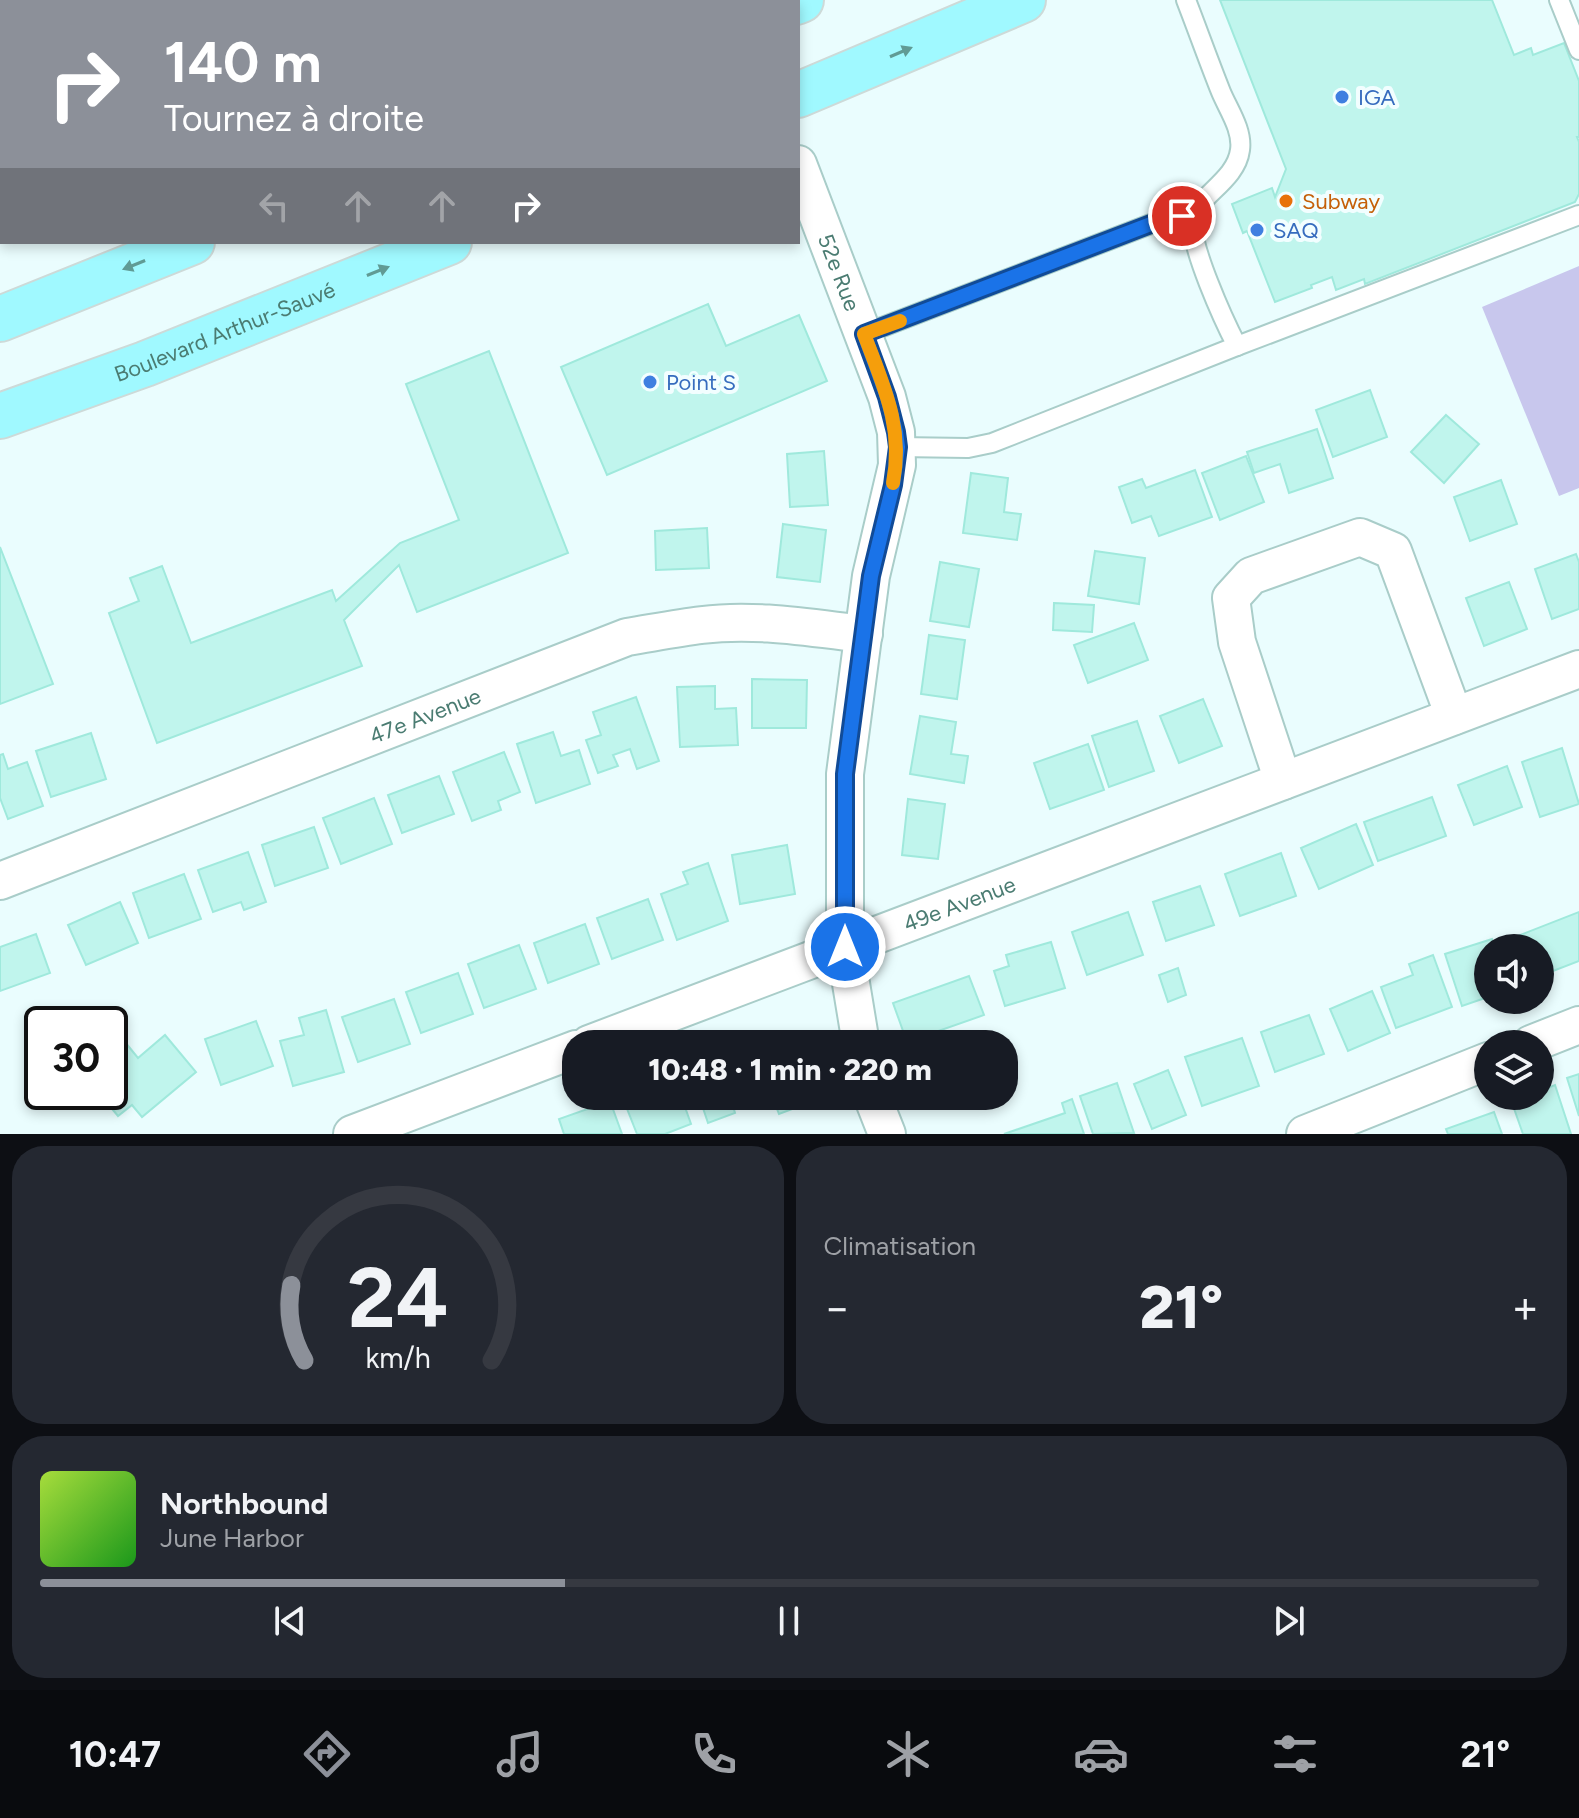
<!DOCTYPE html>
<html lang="fr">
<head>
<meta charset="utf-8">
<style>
	:root { --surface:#171b24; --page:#242831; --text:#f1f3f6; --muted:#9ea1a6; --line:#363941; --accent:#8c9099 }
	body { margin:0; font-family:Figtree,sans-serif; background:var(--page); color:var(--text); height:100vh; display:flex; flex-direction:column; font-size:30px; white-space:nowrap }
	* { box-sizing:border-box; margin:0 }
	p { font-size:26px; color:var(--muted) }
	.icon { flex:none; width:44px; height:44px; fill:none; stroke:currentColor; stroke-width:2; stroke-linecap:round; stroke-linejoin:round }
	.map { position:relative; height:1134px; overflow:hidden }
	.side { display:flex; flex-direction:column; gap:12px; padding:12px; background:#0d0f14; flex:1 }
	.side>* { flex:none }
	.guide { position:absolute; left:0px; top:0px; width:800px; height:244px; box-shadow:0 4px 12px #0003; background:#8c9099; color:#fff; overflow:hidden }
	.tools { position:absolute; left:1474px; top:934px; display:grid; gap:16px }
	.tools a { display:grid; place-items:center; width:80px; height:80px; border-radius:50%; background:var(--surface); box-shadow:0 4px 12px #0003; font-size:40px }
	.speed { position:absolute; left:24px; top:1006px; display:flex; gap:16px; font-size:40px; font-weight:700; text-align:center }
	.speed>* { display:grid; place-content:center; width:104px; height:104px; border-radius:50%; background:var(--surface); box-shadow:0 4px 12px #0003; line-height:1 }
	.speed .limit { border:4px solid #111; border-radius:12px; background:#fff; color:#111 }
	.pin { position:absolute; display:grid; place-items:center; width:68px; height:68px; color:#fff; margin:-34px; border:4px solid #fff; border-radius:50%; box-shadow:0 2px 8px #0007 }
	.me { position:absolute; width:88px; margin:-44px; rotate:0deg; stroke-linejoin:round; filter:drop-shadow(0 0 6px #0008) }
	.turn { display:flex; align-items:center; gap:28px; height:168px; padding:0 32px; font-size:36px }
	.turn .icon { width:104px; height:104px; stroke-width:2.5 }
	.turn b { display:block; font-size:56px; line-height:68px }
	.lanes { display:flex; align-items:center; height:76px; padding:0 32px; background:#0003; justify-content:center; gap:40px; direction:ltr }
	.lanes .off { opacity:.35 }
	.big { font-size:60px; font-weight:800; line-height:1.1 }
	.side .widget { flex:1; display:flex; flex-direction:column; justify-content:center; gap:12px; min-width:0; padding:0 28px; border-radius:32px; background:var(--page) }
	.side .dial { align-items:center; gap:0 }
	.dial svg { height:208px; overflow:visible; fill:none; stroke:var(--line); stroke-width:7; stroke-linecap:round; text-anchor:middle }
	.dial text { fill:var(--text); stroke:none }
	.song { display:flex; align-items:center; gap:24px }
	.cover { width:96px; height:96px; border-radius:12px; background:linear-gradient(135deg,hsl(80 70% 55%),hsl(120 70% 35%)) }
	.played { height:8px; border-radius:4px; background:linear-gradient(90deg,var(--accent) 35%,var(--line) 35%) }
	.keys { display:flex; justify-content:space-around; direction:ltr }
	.heat { display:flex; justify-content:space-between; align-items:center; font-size:44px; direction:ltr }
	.side .tiles { flex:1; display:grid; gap:12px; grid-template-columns:1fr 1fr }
	.widget:last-child { grid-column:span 2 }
	.trip { position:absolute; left:562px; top:1030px; width:456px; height:80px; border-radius:32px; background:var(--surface); box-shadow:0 4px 12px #0003; font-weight:800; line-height:80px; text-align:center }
	.dock { display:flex; height:128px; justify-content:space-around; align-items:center; background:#090b0e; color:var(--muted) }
	.dock .icon { width:56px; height:56px }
	.dock .active { color:var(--accent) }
	.dock b { font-size:36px; color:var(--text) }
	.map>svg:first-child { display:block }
	.green { fill:#c8c7ed }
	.building { fill:#c0f5ed; stroke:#9fe9dc; stroke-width:2 }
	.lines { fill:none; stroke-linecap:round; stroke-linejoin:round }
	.service-casing { stroke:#a9cdc9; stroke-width:22 }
	.minor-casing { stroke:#a9cdc9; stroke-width:40 }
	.primary-casing { stroke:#cddad8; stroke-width:48 }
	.service { stroke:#fff; stroke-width:18 }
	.minor { stroke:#fff; stroke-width:36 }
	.primary { stroke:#a0f9ff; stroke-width:44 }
	.oneway { fill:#609b95 }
	.route-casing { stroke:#114b97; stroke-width:20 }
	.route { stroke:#1a73e8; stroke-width:14 }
	.slow { stroke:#f59e0b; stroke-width:14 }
	.shop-dot { fill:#3f7fe0; stroke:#f2feff; stroke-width:3 }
	.food-dot { fill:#e8710a; stroke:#f2feff; stroke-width:3 }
	.labels { text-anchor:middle; stroke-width:8; stroke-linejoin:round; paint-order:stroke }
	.shop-label { font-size:22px; fill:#366cbe; stroke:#f2feff; text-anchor:start }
	.food-label { font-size:22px; fill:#c56008; stroke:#f2feff; text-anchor:start }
	.street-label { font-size:22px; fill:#4b7c72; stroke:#f2feff }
</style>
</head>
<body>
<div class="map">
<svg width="1579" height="1134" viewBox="0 0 1579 1134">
	<rect width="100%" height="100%" fill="#eafdfe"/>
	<path class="green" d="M1579 266V488L1559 496 1482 307Z"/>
	<g class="building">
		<path d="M374 0H416L417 2H375Z"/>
		<path d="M490 0H542L543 2H491Z"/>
		<path d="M1220 0H1492L1514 55 1531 48 1533 55 1564 43 1579 81V137H1577L1579 142V194L1575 202 1365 284 1364 279 1336 290 1332 277 1311 285 1312 288 1275 302 1247 231 1243 233 1232 204 1272 188 1275 197 1286 169Z"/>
		<path d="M708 304 726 346 799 315 827 381 607 475 561 367Z"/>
		<path d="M489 351 568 553 417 612 399 565 344 620 362 666 157 743 109 613 139 601 130 578 162 566 191 643 332 590 336 601 400 543 459 520 406 384Z"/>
		<path d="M1370 390 1387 437 1333 457 1316 410Z"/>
		<path d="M1446 415 1479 444 1444 483 1411 452Z"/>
		<path d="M1317 429 1333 478 1289 493 1280 464 1254 473 1247 452Z"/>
		<path d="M824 451 828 505 790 507 787 454Z"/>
		<path d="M1246 456 1264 502 1220 520 1202 473Z"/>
		<path d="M1195 470 1212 517 1159 536 1151 516 1132 523 1119 487 1142 479 1146 488Z"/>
		<path d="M971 473 1008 478 1004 512 1021 514 1017 540 963 533Z"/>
		<path d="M1501 480 1517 524 1470 541 1454 497Z"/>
		<path d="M783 524 826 530 820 582 777 577Z"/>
		<path d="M707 528 709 568 656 570 655 531Z"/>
		<path d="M0 547 53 684 0 704Z"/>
		<path d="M1095 551 1145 558 1139 604 1088 596Z"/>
		<path d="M1576 554 1579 562V609L1552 619 1535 569Z"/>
		<path d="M940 562 979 569 969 627 930 621Z"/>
		<path d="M1509 582 1527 629 1484 646 1466 598Z"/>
		<path d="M1054 603 1094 605 1092 632 1053 630Z"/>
		<path d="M1134 623 1148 660 1088 683 1074 645Z"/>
		<path d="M929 635 965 640 957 699 921 694Z"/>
		<path d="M752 679 807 680 806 728H752Z"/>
		<path d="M715 686V709L736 708 738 745 680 747 677 687Z"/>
		<path d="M636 697 659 761 637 769 630 749 613 755 618 766 598 773 586 740 601 735 593 712Z"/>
		<path d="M1203 699 1222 746 1179 763 1160 716Z"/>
		<path d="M920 716 956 722 951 754 968 756 964 783 910 774Z"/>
		<path d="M1137 721 1154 771 1109 787 1092 736Z"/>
		<path d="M553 732 561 756 579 750 590 784 536 803 517 744Z"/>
		<path d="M91 733 106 779 51 797 36 751Z"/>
		<path d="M1088 744 1104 790 1050 809 1034 763Z"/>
		<path d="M1562 748 1579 804 1540 817 1522 762Z"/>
		<path d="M504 752 520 792 498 801 501 810 472 821 453 772Z"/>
		<path d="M3 754 8 769 27 762 43 806 8 819 0 798V755Z"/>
		<path d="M1507 766 1522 807 1474 825 1458 785Z"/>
		<path d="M439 776 454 814 402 833 388 795Z"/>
		<path d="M1432 797 1446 836 1378 861 1364 822Z"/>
		<path d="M374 798 392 844 341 864 323 818Z"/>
		<path d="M908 799 945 804 938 859 902 855Z"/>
		<path d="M1356 824 1373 865 1319 889 1301 848Z"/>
		<path d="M314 827 328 868 275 886 262 845Z"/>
		<path d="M787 845 795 894 740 904 732 855Z"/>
		<path d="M248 852 266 902 244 910 241 902 213 912 198 870Z"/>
		<path d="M1281 853 1296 896 1240 916 1225 874Z"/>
		<path d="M708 863 728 921 677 940 661 894 688 884 683 872Z"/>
		<path d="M184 874 201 919 149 938 133 893Z"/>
		<path d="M1200 886 1214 925 1166 941 1153 902Z"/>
		<path d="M648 899 663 940 612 959 597 918Z"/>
		<path d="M120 902 138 943 86 965 68 925Z"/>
		<path d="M1128 912 1143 955 1087 975 1072 932Z"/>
		<path d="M1579 912V961L1540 976V948H1519L1515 937Z"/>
		<path d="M585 924 599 964 548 983 534 943Z"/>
		<path d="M36 934 50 973 0 991V947Z"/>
		<path d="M1492 939 1495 948H1488V997L1462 1006 1445 954Z"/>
		<path d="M1051 942 1065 988 1005 1006 994 971 1009 966 1006 955Z"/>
		<path d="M519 945 536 989 484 1008 468 964Z"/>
		<path d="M1433 955 1452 1007 1396 1028 1381 987 1413 975 1409 964Z"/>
		<path d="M1178 968 1186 995 1168 1002 1159 975Z"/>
		<path d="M458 973 473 1014 421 1033 406 992Z"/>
		<path d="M969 976 984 1015 907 1042 893 1003Z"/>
		<path d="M1372 991 1390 1033 1348 1051 1330 1009Z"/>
		<path d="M394 999 410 1044 358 1062 342 1017Z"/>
		<path d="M326 1010 344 1072 293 1086 280 1041 304 1035 299 1018Z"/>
		<path d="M1309 1015 1324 1054 1275 1072 1261 1032Z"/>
		<path d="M256 1021 273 1066 221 1085 205 1039Z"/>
		<path d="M165 1035 196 1072 142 1117 132 1105 118 1116 98 1092H110V1074L118 1068 110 1059V1055L125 1042 138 1058Z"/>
		<path d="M791 1035 794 1044H767Z"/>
		<path d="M1242 1038 1259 1086 1202 1106 1185 1057Z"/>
		<path d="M1168 1070 1186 1115 1152 1129 1134 1084Z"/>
		<path d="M1579 1074V1116L1567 1078Z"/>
		<path d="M1117 1083 1134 1133 1093 1134 1080 1096Z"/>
		<path d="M1555 1085 1571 1134H1523L1511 1100 1524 1096H1540V1091Z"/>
		<path d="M639 1096H681L691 1124 665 1134H637L624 1101Z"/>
		<path d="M699 1096H730L735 1113 708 1123Z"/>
		<path d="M772 1096H799L803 1105 779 1114Z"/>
		<path d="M1072 1099 1084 1134H1004L1065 1113 1062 1103Z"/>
		<path d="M610 1101 622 1134H564L559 1119Z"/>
		<path d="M1494 1112 1502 1134H1448L1446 1129Z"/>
	</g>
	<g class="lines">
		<g class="service-casing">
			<g id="service">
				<path d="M479 0 480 2"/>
				<path d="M1186 0C1198 31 1209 62 1221 92 1228 109 1243 130 1240 150 1237 173 1215 187 1201 203 1198 208 1194 214 1193 219 1188 243 1225 323 1237 346"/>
				<path d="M1559 0 1579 50"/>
				<path d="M864 334 1169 217 1182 216 1193 218"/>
				<path d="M898 447 968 448 992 443 1237 346 1579 215"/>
			</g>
		</g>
		<g class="minor-casing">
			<g id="minor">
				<path d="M710 0 711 2"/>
				<path id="s1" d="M798 164 887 397 896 432 897 465 871 576 845 774V947L861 1044"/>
				<path d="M1283 781 1237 642 1231 598 1251 576 1360 537 1393 551 1454 716"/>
				<path id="s2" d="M0 881 627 637C652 633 677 628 702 625 755 618 811 628 864 634"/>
				<path id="s3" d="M589 1044 1579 669"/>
				<path d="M1531 1044 1579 1025"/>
				<path d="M872 1096 887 1134"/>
				<path d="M352 1134 576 1049"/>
				<path d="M1305 1134 1488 1061"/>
			</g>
		</g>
		<g class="primary-casing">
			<g id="primary">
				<path d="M796 2 801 0"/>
				<path d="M798 95 1023 0"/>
				<path d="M0 319 192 242"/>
				<path id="s4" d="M0 416 145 364 449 242"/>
			</g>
		</g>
		<use href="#service" class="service"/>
		<use href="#minor" class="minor"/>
		<use href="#primary" class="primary"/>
	</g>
	<defs><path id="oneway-solid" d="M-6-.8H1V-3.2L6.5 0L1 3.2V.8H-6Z" transform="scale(2)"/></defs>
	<g class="oneway">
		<use href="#oneway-solid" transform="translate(901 52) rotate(-23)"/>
		<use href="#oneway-solid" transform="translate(134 265) rotate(158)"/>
		<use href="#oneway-solid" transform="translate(378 271) rotate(-22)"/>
	</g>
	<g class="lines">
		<g class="route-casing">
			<path id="route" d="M845 947V774L871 576 893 485 898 447 896 432 887 397 864 334 1169 217 1182 216"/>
		</g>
		<use href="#route" class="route"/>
		<path class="slow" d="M893 483C904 427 883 385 864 334L900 321"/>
	</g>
	<g class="shop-dot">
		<circle cx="1342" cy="97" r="8"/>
		<circle cx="1257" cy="230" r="8"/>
		<circle cx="650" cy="382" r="8"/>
	</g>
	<circle class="food-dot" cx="1286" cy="201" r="8"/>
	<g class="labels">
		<g class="shop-label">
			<text x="1358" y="105">IGA</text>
			<text x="1273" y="238">SAQ</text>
			<text x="666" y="390">Point S</text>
		</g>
		<g class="food-label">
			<text x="1302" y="209">Subway</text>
		</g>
		<g class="street-label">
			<text dy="8" stroke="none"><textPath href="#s1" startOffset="116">52e Rue</textPath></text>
			<text dy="8" stroke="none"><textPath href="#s4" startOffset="240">Boulevard Arthur-Sauvé</textPath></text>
			<text dy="8" stroke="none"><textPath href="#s2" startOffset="456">47e Avenue</textPath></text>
			<text dy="8" stroke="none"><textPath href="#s3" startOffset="396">49e Avenue</textPath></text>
		</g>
	</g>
</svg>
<div class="tools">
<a><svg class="icon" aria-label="sound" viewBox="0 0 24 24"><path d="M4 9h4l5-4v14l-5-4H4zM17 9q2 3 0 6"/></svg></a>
<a><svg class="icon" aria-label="layers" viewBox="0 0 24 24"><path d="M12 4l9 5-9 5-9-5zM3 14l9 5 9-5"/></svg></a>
</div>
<div class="speed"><div class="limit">30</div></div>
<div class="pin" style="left:1182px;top:216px;background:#d93025"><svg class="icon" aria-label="arrive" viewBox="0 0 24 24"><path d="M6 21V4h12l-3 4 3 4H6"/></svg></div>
<svg class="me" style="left:845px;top:947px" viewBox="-20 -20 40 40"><circle r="17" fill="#1a73e8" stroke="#fff" stroke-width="3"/><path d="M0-11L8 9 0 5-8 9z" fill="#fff"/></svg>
<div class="trip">10:48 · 1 min · 220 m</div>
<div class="guide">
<div class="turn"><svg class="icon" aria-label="right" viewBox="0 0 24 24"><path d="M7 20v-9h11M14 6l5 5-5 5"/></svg><div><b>140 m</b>Tournez à droite</div></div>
<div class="lanes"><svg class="icon off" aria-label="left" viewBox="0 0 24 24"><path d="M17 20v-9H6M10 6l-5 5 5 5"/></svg><svg class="icon off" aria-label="ahead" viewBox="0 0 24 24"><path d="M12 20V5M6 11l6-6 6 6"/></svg><svg class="icon off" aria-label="ahead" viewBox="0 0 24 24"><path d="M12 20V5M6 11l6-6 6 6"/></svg><svg class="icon" aria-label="right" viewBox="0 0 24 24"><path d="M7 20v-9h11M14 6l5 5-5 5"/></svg></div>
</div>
</div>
<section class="side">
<div class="tiles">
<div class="widget dial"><svg viewBox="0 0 100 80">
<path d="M14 69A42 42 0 1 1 86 69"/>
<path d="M14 69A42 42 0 0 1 9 40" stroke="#8c9099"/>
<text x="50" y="56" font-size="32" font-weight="700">24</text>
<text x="50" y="72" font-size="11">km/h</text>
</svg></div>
<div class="widget"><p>Climatisation</p>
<div class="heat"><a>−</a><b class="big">21°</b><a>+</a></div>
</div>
<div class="widget">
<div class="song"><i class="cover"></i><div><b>Northbound</b><p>June Harbor</p></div></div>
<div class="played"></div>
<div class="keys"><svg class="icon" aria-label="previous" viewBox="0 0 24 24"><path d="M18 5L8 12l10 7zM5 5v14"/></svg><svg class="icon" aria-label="pause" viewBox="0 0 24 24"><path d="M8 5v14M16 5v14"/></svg><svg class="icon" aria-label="next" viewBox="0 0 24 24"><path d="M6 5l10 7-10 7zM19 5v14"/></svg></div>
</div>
</div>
</section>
<nav class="dock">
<b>10:47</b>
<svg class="icon active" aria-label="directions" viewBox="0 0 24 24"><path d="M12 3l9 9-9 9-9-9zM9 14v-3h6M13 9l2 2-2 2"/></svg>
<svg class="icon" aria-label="music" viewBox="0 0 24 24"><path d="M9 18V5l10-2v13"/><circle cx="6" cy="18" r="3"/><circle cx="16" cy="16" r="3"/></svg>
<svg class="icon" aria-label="phone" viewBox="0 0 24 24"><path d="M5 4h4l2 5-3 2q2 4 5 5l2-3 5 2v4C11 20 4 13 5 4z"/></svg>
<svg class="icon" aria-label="climate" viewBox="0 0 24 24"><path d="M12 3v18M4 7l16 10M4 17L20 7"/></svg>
<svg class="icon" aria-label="car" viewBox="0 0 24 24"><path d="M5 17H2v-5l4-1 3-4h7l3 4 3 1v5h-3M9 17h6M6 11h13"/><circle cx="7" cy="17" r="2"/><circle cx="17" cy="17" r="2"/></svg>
<svg class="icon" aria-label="filters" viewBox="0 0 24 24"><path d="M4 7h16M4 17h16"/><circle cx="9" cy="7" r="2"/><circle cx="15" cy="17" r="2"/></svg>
<b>21°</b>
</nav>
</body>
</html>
